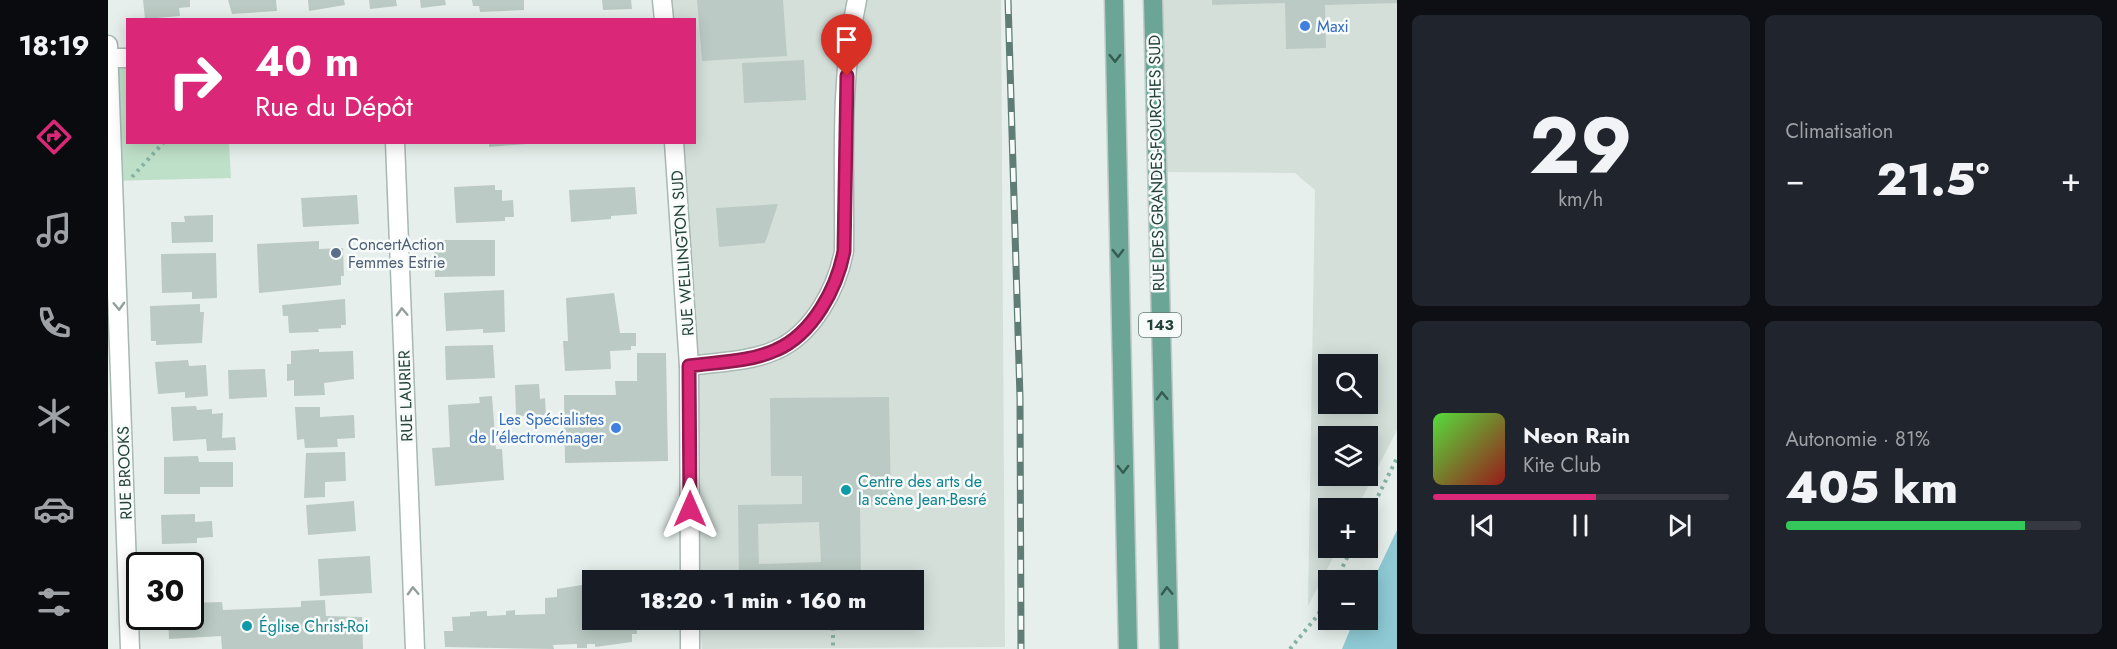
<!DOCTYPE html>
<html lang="fr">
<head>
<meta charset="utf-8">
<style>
	:root { --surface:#171b24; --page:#20242c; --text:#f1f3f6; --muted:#9ea1a6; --line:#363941; --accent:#db2777 }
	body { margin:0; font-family:Jost,sans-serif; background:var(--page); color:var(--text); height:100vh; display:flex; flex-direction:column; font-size:22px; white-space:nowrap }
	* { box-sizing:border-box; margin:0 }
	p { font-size:20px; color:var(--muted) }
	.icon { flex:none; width:33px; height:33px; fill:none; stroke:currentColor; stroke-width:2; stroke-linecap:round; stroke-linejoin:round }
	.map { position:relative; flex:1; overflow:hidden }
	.side { display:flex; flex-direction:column; gap:15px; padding:15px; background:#0d0f14; width:720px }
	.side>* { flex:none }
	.guide { position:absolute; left:18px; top:18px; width:570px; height:126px; border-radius:0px; box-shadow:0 3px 15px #0003; background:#db2777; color:#fff; overflow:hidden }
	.tools { position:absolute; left:1210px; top:354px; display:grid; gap:12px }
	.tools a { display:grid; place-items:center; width:60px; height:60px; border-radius:0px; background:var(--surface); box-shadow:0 3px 15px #0003; font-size:30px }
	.speed { position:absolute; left:18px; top:552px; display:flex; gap:12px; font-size:30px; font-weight:700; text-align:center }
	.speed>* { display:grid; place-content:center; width:78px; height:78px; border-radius:50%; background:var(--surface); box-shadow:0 3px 15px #0003; line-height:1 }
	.speed .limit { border:3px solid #111; border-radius:9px; background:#fff; color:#111 }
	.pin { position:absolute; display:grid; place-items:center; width:51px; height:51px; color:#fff; margin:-62px -26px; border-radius:50% 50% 50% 0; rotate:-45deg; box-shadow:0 0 6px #0007 }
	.pin .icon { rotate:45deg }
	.me { position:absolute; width:66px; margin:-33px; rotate:0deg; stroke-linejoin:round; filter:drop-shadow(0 0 4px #0008) }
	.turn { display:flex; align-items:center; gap:21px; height:126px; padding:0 30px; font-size:27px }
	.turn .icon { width:78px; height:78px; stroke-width:2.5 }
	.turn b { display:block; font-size:42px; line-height:51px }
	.big { font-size:45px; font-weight:800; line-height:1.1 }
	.side .tile { flex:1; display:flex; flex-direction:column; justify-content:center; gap:9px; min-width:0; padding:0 21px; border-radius:9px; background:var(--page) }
	.side .dial { align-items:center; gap:0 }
	.dial b { font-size:78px; line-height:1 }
	.song { display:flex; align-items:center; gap:18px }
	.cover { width:72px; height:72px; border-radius:9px; background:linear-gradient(135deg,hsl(110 70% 55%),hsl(0 70% 35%)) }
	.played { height:6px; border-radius:3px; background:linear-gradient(90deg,var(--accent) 55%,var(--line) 55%) }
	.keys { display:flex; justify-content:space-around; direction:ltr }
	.heat { display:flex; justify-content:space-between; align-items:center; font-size:33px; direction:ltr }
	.charge { height:9px; border-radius:4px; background:linear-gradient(90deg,#34c759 81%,var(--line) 0) }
	.side .tiles { flex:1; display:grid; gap:15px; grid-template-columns:repeat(2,1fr) }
	.trip { position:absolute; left:474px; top:570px; width:342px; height:60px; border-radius:0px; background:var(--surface); box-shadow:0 3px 15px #0003; font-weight:800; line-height:60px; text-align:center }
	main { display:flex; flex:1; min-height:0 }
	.tabs { display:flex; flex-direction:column; width:108px; justify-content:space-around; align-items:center; background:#090b0e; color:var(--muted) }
	.tabs .icon { width:42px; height:42px }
	.tabs .selected { color:var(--accent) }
	.tabs b { font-size:27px; color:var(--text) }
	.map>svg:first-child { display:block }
	.built { fill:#d4dfda; fill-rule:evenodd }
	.green { fill:#bfe0c8 }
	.water { fill:#8ec9d4 }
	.building { fill:#bbcac4; fill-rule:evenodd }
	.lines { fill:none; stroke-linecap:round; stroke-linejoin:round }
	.minor-casing { stroke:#a8b8b2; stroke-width:21 }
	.major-casing { stroke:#c2cac8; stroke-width:21 }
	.path { stroke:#86b3a5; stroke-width:4; stroke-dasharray:3 4.5; stroke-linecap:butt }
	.minor { stroke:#fff; stroke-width:18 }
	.major { stroke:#6aa596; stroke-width:18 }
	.rail-casing { stroke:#5f7d75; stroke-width:7 }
	.rail { stroke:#f7fbf9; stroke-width:4.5; stroke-dasharray:14; stroke-linecap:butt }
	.oneway { stroke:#365b51 }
	.oneway2 { stroke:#92a09c }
	.route-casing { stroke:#8e194d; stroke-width:15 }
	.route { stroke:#db2777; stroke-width:10 }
	.shop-dot { fill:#3f7fe0; stroke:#f7fbf9; stroke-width:2 }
	.service-dot { fill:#5c6f8a; stroke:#f7fbf9; stroke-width:2 }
	.culture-dot { fill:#0f9aa8; stroke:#f7fbf9; stroke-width:2 }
	.labels { text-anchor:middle; stroke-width:5; stroke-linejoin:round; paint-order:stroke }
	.shield { fill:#f7fbf9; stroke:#637a73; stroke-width:1.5 }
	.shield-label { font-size:15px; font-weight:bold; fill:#24423a }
	.shop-label { font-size:16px; fill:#366cbe; stroke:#f7fbf9; text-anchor:start }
	.street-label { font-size:16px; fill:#24423a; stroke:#f7fbf9 }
	.service-label { font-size:16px; fill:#4e5e75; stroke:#f7fbf9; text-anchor:start }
	.culture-label { font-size:16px; fill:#0d838f; stroke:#f7fbf9; text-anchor:start }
</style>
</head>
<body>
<main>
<nav class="tabs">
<b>18:19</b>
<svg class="icon selected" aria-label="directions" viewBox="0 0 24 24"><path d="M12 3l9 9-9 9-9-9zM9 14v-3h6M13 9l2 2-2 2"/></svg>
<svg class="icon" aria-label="music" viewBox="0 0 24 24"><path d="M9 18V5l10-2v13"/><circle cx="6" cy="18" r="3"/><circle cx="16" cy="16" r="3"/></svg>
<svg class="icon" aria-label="phone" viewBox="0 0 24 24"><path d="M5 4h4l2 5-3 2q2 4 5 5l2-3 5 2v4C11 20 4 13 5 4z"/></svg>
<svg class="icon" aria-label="climate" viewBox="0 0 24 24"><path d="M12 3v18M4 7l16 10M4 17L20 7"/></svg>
<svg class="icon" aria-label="car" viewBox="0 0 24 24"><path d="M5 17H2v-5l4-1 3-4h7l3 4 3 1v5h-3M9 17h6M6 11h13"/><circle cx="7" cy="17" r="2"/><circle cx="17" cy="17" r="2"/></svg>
<svg class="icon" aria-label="filters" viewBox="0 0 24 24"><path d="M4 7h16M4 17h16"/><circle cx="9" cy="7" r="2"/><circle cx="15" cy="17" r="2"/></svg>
</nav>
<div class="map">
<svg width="1289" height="649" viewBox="0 0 1289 649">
	<rect width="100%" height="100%" fill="#e6efeb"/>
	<g class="built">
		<path d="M554 0H893L897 647 594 649 592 620H806V580H591L566 143 586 142V20L556 19Z"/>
		<path d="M1045 0H1289V430L1249 508H1221V548H1230L1200 606 1207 190 1187 173 1048 172ZM1221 364H1260V404H1221ZM1221 436H1260V476H1221Z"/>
	</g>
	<path class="green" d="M0 58H19L20 142 121 143 123 178 0 181Z"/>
	<path class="water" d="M1289 530V649H1234L1246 620H1260V591Z"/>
	<g class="building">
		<path d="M35 0H82V7L71 8 72 16 37 19Z"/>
		<path d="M120 0H168L169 11 124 14Z"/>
		<path d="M200 0H236L237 5 201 11Z"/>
		<path d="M261 0H288L289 6 262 9Z"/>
		<path d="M312 0H337L338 5 313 8Z"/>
		<path d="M364 0H416V10L372 12 371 6H365Z"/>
		<path d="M494 0H523L524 9 495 10Z"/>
		<path d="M589 0H675L679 56 594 61Z"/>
		<path d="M1104 0H1289V3L1217 5 1218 48 1178 49 1177 3 1104 5Z"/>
		<path d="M696 60 698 100 636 103 634 63Z"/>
		<path d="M381 142H419V144L381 147Z"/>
		<path d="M387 185V190H394V201L405 200 406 217H397V221L348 223 346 187Z"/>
		<path d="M527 187 529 214 503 216V219L463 222 461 190Z"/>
		<path d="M249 195 251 224 195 227 193 198Z"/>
		<path d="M670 204 657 243 611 247 608 208Z"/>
		<path d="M105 215V242L64 243 63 222H77L76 216Z"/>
		<path d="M326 240H387V276L327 277Z"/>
		<path d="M211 241V249L235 248 236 276H233V285L151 293 149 244Z"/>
		<path d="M108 253 109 298 84 299V292L54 293 53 254Z"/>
		<path d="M396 290 397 332 375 333V329L338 331 336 293Z"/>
		<path d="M506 293 512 333H528V346H523V350L502 351 503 369 457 371 455 341H460L458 298Z"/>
		<path d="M237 299 238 325H233V328L210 329 211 332 181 333 180 316H175L174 305Z"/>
		<path d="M92 304V312H96L94 343 48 345V341H43L42 306Z"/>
		<path d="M385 345 387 378 338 380 337 346Z"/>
		<path d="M211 349V352L245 351 246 379 216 383 217 395 186 396V380L179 381V364H183V351Z"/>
		<path d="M529 353H558L560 461 457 463 456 395H508L507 381H529Z"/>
		<path d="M80 360 81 366 98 365 100 396 77 398V392L50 394 47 362Z"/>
		<path d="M157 369 159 397 121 399 120 370Z"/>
		<path d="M431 384 432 399 437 398 438 415 408 416 407 385Z"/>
		<path d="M384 396 388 449H394L396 480 327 486 324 448 342 447 340 405 372 403 371 397Z"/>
		<path d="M781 397 783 505 752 506 753 580H631L630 505 694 504V476H663L662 398ZM711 522 713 562 651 564 650 524Z"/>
		<path d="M88 406 89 410 104 409V414L115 413 114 438 127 437 128 450 99 451 98 439 65 441 63 407Z"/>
		<path d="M187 407H212V417L246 415 247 438 229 439 230 447 197 448 196 439 189 440Z"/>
		<path d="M237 452 238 481 217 482V497L196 498 198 453Z"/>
		<path d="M90 456 91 462H125V487H92V494H56V457Z"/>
		<path d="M246 501 248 531 200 535 198 505Z"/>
		<path d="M87 514V522L104 521 105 537 89 538V543L54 544 53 515Z"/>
		<path d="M262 556 264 593 212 596 210 559Z"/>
		<path d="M474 585V588H484V620H528L529 634H524V642L487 647V644H479V648H469V644L445 645 446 649 337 647 336 631H345L344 617 362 616V612L379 611V616L398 615V611L407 610V615L437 614V598L449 597V589Z"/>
		<path d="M217 600 218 616 254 617 255 649H114L113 636 61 639 60 616H82V603L114 602 115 610 193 607V601Z"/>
	</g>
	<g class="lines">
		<g class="minor-casing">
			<g id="minor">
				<path d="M554 0 556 20"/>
				<path d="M0 45 22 649"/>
				<path d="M0 58H20"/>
				<path d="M287 142 307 649"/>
				<path d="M566 142 581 366 582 580"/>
				<path d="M581 366C609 362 642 362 668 350 705 334 729 288 736 251 737 168 731 82 749 0"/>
				<path d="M582 620V649"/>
			</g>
		</g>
		<g class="major-casing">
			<g id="major">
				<path d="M1006 0 1020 649"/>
				<path d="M1045 0 1061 649"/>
			</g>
		</g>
		<g class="path">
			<path d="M24 177 56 142"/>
			<path d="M1260 516 1289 458"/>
			<path d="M1228 580 1244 548"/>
			<path d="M725 620V649"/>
			<path d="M1182 649 1210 615 1221 593"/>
		</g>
		<use href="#minor" class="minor"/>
		<use href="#major" class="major"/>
		<g class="rail-casing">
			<path id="rail" d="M900 0 912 398 913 649"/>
		</g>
		<use href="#rail" class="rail"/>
	</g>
	<defs><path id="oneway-chevron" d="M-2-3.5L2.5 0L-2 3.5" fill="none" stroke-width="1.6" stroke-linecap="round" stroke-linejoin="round" transform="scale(1.5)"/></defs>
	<g class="oneway">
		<use href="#oneway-chevron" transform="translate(1007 58) rotate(89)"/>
		<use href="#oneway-chevron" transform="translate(1010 253) rotate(89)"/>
		<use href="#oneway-chevron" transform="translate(1054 396) rotate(-92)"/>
		<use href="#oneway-chevron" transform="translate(1015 469) rotate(89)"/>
		<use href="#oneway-chevron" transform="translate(1059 591) rotate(-92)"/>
	</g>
	<g class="oneway2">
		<use href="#oneway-chevron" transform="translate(11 306) rotate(88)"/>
		<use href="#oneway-chevron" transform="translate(294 312) rotate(-92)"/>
		<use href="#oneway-chevron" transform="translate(305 591) rotate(-92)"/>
	</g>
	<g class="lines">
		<g class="route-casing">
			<path id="route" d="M582 509 581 366C609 362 642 362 668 350 705 334 729 288 736 251L739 76"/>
		</g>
		<use href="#route" class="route"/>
	</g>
	<g class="shop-dot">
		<circle cx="1197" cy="26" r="6"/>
		<circle cx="508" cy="428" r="6"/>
	</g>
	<circle class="service-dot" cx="228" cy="253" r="6"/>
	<g class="culture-dot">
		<circle cx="738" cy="490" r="6"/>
		<circle cx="139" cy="626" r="6"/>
	</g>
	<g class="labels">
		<rect class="shield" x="1031" y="313" width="42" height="24" rx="4.5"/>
		<g class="shield-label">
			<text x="1052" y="330">143</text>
		</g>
		<g class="shop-label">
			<text x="1209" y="32">Maxi</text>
			<text x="496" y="425" text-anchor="end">Les Spécialistes<tspan x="496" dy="18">de l'électroménager</tspan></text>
		</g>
		<g class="street-label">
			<text transform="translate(1048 163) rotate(-91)" y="6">RUE DES GRANDES-FOURCHES SUD</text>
			<text transform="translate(574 253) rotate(-94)" y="6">RUE WELLINGTON SUD</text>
			<text transform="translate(297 396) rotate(-92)" y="6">RUE LAURIER</text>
			<text transform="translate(16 473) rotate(-92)" y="6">RUE BROOKS</text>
		</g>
		<g class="service-label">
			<text x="240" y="250">ConcertAction<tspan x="240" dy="18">Femmes Estrie</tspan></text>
		</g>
		<g class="culture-label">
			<text x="750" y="487">Centre des arts de<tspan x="750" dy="18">la scène Jean-Besré</tspan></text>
			<text x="151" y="632">Église Christ-Roi</text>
		</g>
	</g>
</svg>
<div class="tools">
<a><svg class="icon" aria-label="search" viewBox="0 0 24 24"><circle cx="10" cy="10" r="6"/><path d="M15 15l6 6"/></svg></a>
<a><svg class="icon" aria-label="layers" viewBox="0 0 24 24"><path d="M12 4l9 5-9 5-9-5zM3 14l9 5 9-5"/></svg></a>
<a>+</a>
<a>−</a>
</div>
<div class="speed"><div class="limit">30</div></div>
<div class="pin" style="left:739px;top:76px;background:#d93025"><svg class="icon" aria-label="arrive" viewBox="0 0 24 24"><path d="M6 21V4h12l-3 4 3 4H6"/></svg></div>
<svg class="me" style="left:582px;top:509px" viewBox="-20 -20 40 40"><path d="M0-17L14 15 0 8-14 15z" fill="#db2777" stroke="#fff" stroke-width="4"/></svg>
<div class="trip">18:20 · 1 min · 160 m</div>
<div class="guide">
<div class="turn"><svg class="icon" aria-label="right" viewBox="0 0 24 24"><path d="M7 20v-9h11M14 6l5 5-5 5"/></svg><div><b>40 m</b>Rue du Dépôt</div></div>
</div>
</div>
<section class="side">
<div class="tiles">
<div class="tile dial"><b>29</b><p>km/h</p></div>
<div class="tile"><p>Climatisation</p>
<div class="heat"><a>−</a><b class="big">21.5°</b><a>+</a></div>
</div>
<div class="tile">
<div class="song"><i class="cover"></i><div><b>Neon Rain</b><p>Kite Club</p></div></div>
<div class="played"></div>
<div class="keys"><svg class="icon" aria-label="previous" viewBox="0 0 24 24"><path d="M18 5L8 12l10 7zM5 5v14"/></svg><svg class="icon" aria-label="pause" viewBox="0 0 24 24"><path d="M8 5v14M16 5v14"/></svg><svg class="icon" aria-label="next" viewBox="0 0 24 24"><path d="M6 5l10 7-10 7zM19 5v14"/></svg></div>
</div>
<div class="tile"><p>Autonomie · 81%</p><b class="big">405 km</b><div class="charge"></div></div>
</div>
</section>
</main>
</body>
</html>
